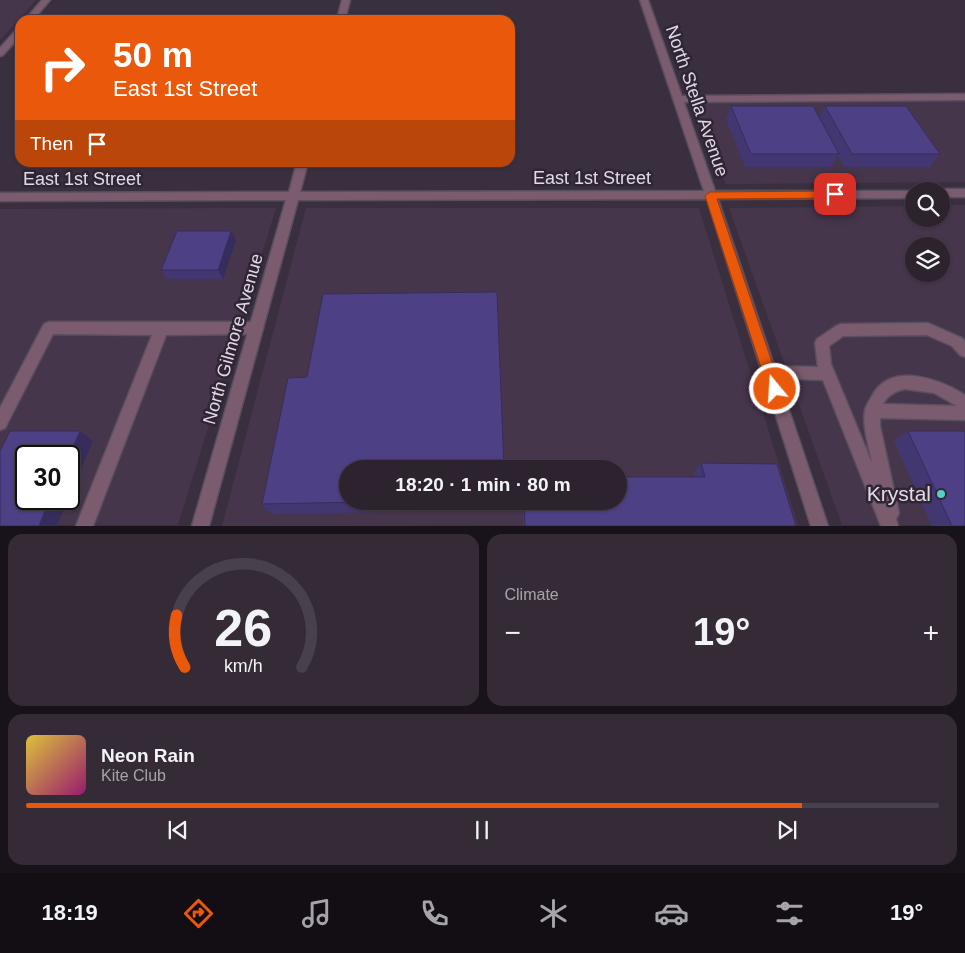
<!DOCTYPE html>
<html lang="en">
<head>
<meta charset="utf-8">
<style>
	:root { --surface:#2c232f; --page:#342b37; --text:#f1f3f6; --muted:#a6a4aa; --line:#48404b; --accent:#ea580c }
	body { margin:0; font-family:Arial,sans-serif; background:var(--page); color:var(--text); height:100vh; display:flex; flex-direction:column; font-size:19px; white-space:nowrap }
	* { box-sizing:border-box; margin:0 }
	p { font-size:16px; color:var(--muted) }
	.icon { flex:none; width:28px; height:28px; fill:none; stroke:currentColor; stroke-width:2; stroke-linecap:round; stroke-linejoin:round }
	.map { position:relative; height:526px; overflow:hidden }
	.sheet { display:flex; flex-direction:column; gap:8px; padding:8px; background:#18131a; flex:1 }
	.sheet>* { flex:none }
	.top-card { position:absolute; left:15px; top:15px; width:500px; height:152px; border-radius:15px; box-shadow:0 1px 4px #0004,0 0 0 1px var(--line); background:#ea580c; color:#fff; overflow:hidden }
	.tools { position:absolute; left:905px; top:182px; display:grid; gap:10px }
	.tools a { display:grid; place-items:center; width:45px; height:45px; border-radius:50%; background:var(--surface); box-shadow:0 1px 4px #0004,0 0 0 1px var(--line); font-size:25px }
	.speed { position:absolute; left:15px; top:445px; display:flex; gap:10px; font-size:25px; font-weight:700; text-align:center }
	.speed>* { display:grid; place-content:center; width:65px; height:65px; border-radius:50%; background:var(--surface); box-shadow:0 1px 4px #0004,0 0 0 1px var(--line); line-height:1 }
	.speed .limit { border:2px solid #111; border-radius:8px; background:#fff; color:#111 }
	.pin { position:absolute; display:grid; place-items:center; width:42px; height:42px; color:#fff; margin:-21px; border-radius:10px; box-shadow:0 2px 8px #0006 }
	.me { position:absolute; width:55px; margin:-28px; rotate:342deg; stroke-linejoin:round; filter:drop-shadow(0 0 4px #0008) }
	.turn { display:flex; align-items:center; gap:18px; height:105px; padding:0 15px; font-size:22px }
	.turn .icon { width:65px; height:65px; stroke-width:2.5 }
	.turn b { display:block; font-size:35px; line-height:42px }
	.then { display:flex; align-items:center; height:48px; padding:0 15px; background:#0003; gap:10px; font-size:19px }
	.big { font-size:38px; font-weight:600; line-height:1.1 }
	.sheet .card { flex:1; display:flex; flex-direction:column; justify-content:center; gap:8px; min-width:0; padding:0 18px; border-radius:15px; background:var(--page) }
	.sheet .dial { align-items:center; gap:0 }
	.dial svg { height:130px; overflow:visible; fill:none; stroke:var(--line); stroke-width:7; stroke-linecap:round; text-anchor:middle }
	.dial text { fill:var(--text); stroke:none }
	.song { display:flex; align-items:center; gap:15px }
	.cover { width:60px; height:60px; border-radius:8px; background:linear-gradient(135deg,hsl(50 70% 55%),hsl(320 70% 35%)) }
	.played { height:5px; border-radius:2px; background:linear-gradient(90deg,var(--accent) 85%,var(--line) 85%) }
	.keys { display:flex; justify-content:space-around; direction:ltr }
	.heat { display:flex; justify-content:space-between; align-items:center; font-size:28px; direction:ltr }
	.sheet .tiles { flex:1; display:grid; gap:8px; grid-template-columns:1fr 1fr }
	.card:last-child { grid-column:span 2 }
	.trip { position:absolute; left:339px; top:460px; width:288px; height:50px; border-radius:25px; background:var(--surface); box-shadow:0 1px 4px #0004,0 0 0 1px var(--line); font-weight:600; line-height:50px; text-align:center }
	.menu { display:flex; height:80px; justify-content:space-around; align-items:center; background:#120e13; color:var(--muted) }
	.menu .icon { width:35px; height:35px }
	.menu .selected { color:var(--accent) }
	.menu b { font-size:22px; color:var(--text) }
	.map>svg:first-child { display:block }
	.built { fill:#46364c; fill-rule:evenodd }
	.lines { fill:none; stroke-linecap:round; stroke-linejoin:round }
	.service-casing { stroke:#584e5d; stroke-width:3 }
	.minor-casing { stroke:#584e5d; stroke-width:3 }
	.service { fill:#7b5c6f; fill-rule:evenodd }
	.minor { fill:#7b5c6f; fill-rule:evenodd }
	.wall { fill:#433772 }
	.shaded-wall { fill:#372d5d }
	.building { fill:#4e4085; stroke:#372d5d }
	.route { fill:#ea580c; stroke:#983908 }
	.poi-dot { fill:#55cec5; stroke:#302535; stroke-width:2 }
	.labels { text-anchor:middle; stroke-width:5; stroke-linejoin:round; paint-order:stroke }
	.street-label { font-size:18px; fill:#e1dae4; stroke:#302535 }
	.near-poi-label { font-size:21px; fill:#e1dae4; stroke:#302535; text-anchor:end }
</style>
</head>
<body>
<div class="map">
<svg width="965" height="526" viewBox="0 0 965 526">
	<rect width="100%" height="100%" fill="#3a2f3f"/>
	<g class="built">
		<path d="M0 0H36L0 40Z"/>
		<path d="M965 97V182L726 184 709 149 691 98Z"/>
		<path d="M941 205H965V525H842L729 208 914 206V219H941ZM914 246H941V274H914Z"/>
		<path d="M276 208 178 525H0V209ZM26 456H69V499H26Z"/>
		<path d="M306 208H699L798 525 222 526ZM348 469H618V501H348Z"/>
	</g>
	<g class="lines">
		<g class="service-casing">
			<g id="service">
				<path d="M965 94V100L679 102 674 99 679 96Z"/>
				<path d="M49 322H256L261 324 263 328 261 332 256 334 166 335 93 526H76L152 335 53 334 5 428 0 430V408L44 324Z"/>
				<path d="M928 323 962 338 965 341V357L960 355 952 346 927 335 843 336 829 346 831 364 872 463C869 446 862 426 865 410 866 405 870 400 872 396 890 361 940 379 965 395V420L880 418V426L899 513 896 519 898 526H881L823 380 769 378 764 377 762 372 764 367 769 366 818 367 815 343 817 339 836 326 841 324ZM905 389 934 393 957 406 883 404C888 395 895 391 905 389Z"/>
			</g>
		</g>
		<g class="minor-casing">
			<g id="minor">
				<path d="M42 0H50L33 20H25Z"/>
				<path d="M342 0H350L345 20H337Z"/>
				<path d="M640 0H648L715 191H918H914V198L718 199 828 526H811L707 199 298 200 209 526H192L286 200 0 201V193L289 192 297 162H308L300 192 704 191Z"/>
				<path d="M20 28V36L3 55 0 56V48L17 29Z"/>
				<path d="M941 189H965V197H941V191H936Z"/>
			</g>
		</g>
		<use href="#service" class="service"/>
		<use href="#minor" class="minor"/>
	</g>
	<g class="wall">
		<path d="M731 106 819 117 825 106 940 154 930 167H844L838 156 831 167H745L726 119Z"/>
		<path d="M231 231 236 241 223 279H167L161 270Z"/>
		<path d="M908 431 965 526H932L894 441Z"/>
		<path d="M701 463 796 526H523L522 501H618L695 477 694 472Z"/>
		<path d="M348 501H505L504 510 271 514 262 504Z"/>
	</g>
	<g class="shaded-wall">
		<path d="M231 231 236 241 223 279 218 270Z"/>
		<path d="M80 431 93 441 69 498V457Z"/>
		<path d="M50 499H68L57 526H39Z"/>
	</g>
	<g class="building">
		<path d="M731 106H813L839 154H751Z"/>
		<path d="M825 106H906L940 154H852Z"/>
		<path d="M177 231H231L218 270H161Z"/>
		<path d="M497 292 504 469H348V501H412L262 504 288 378 307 377 323 294Z"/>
		<path d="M10 431H80L69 457 26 456V499H50L39 526H0V451Z"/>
		<path d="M908 431H965V526H952Z"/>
		<path d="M522 460H588L589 469H522Z"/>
		<path d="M701 463 777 464 796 526H525L524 501H618V477H705Z"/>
	</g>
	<path class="route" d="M835 191 840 194 835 198 717 199 781 389 779 394 775 395 770 394 768 389 705 196 710 192Z"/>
	<circle class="poi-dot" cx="941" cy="494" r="5"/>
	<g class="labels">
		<g class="street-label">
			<text transform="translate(697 101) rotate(71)" y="6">North Stella Avenue</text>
			<text x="592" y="184">East 1st Street</text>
			<text x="82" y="185">East 1st Street</text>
			<text transform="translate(233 339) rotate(-74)" y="6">North Gilmore Avenue</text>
		</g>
		<g class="near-poi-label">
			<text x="931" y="501">Krystal</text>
		</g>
	</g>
</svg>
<div class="tools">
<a><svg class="icon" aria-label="search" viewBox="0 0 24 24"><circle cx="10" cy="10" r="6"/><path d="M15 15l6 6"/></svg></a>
<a><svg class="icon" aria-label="layers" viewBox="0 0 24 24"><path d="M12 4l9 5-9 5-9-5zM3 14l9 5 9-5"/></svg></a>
</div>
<div class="speed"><div class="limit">30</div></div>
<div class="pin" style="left:835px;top:194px;background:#d93025"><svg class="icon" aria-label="arrive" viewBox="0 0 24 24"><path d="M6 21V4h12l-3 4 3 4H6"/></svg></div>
<svg class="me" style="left:775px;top:389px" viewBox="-20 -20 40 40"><circle r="17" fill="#ea580c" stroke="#fff" stroke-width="3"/><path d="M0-11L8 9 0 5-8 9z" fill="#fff"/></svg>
<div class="trip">18:20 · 1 min · 80 m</div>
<div class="top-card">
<div class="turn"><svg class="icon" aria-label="right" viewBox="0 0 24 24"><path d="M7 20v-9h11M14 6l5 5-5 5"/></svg><div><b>50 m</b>East 1st Street</div></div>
<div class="then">Then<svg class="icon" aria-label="arrive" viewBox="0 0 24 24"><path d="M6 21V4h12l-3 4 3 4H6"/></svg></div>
</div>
</div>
<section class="sheet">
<div class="tiles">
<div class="card dial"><svg viewBox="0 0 100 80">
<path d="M14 69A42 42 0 1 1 86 69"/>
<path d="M14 69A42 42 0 0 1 9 37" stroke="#ea580c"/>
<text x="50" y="56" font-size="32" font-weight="700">26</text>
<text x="50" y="72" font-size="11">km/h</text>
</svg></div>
<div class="card"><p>Climate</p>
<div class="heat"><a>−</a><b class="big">19°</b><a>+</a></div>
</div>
<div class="card">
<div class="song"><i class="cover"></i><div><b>Neon Rain</b><p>Kite Club</p></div></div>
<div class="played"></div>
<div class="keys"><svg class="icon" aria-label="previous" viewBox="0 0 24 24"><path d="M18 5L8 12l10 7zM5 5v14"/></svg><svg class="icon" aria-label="pause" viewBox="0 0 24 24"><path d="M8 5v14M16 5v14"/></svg><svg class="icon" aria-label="next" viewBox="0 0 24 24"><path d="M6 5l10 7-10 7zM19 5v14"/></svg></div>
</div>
</div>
</section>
<nav class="menu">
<b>18:19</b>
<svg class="icon selected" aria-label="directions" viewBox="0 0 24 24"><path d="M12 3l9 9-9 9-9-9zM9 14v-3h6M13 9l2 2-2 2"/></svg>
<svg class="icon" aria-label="music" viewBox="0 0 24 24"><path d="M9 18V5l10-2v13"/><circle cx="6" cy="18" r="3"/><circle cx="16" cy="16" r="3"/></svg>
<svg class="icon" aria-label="phone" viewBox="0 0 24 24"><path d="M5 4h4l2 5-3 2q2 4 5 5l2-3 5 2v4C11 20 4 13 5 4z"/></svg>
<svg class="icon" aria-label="climate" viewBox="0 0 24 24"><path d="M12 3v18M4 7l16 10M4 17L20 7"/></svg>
<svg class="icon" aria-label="car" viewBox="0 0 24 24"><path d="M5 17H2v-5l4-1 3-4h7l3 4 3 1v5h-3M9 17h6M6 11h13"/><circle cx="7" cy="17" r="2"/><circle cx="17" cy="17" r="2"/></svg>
<svg class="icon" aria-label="filters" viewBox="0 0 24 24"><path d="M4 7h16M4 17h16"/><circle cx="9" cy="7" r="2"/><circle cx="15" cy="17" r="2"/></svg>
<b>19°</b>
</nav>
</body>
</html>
